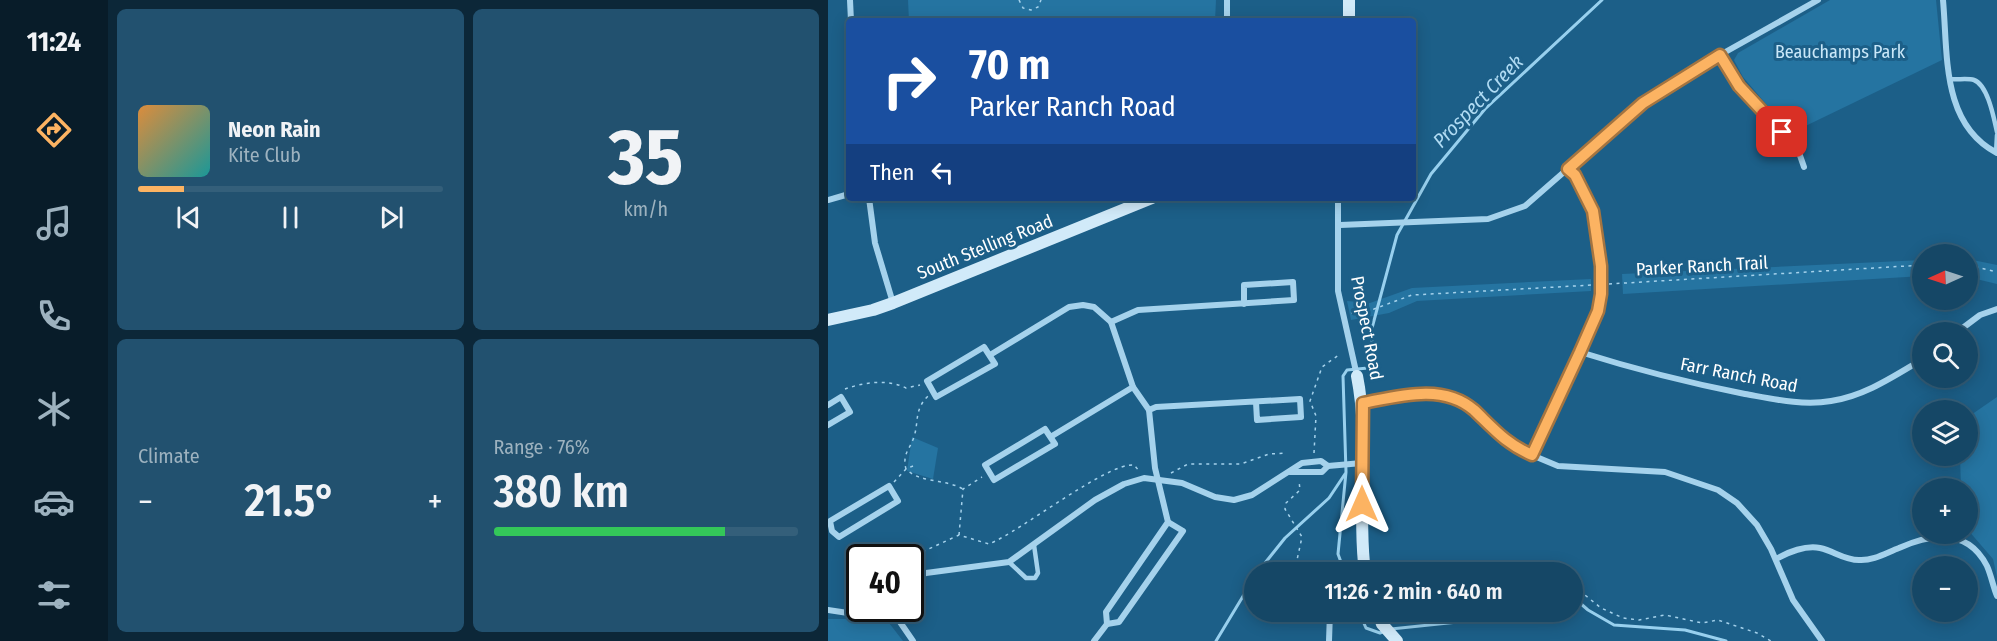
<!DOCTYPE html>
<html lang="en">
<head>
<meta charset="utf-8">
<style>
	:root { --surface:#154766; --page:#22516f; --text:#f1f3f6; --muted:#9db2bf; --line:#345f7a; --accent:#fcb362 }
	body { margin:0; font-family:"Fira Sans Condensed",sans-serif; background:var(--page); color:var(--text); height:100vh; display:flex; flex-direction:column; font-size:22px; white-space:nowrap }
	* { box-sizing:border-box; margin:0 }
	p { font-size:20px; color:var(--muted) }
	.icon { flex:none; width:33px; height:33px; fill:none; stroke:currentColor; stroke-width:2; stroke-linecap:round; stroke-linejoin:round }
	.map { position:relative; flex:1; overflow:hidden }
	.side { display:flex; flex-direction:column; gap:9px; padding:9px; background:#0c2738; width:720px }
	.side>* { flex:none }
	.hud { position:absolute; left:18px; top:18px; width:570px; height:183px; border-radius:6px; box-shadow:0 3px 15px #0003,0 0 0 2px var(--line); background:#1a4fa0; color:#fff; overflow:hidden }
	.needle { width:39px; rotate:267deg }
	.fabs { position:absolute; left:1084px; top:244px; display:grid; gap:12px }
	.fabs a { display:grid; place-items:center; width:66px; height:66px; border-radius:50%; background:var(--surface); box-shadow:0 3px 15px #0003,0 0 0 2px var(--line); font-size:30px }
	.speed { position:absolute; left:18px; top:544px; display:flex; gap:12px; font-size:30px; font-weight:700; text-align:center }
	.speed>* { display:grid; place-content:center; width:78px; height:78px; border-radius:50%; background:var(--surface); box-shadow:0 3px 15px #0003,0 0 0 2px var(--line); line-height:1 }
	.speed .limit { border:3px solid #111; border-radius:9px; background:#fff; color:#111 }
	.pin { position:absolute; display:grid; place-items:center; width:51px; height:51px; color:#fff; margin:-26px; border-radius:12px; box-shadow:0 3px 9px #0006 }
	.me { position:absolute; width:66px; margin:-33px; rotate:0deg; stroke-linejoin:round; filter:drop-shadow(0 0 4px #0008) }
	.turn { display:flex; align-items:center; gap:21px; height:126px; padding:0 24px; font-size:27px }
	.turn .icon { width:78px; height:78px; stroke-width:2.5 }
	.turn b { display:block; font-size:42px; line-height:51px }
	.then { display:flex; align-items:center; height:57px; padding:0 24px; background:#0003; gap:12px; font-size:22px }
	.big { font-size:45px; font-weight:600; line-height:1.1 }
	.side .card { flex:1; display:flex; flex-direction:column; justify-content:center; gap:9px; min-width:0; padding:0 21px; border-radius:9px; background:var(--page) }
	.side .dial { align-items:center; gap:0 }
	.dial b { font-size:78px; line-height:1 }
	.song { display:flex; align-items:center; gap:18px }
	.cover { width:72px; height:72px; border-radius:9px; background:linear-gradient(135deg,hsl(30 70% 55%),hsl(180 70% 35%)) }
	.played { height:6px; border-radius:3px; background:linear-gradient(90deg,var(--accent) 15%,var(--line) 15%) }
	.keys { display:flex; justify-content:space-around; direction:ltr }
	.heat { display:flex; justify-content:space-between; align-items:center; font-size:33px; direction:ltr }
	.charge { height:9px; border-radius:4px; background:linear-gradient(90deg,#34c759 76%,var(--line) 0) }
	.side .tiles { flex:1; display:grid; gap:9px; grid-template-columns:repeat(2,1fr) }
	.trip { position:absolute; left:416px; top:562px; width:339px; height:60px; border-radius:30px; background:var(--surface); box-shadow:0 3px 15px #0003,0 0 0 2px var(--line); font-weight:600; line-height:60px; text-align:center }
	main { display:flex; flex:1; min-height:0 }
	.tabs { display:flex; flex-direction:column; width:108px; justify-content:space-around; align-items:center; background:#081c29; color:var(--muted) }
	.tabs .icon { width:42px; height:42px }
	.tabs .current { color:var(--accent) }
	.tabs b { font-size:27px; color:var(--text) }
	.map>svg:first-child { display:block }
	.green { fill:#2574a1 }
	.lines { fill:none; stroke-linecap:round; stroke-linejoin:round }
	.stream { stroke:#98d0ee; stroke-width:3 }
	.path { stroke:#a5d2ec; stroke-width:1.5; stroke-dasharray:3 4.5; stroke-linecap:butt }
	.lane { stroke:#a5d2ec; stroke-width:4.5 }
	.street { stroke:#a5d2ec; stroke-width:6 }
	.secondary { stroke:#d1eaf9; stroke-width:12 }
	.route-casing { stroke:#a47440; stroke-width:15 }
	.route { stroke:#fcb362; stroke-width:10 }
	.labels { text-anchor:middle; stroke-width:6; stroke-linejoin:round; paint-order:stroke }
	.park-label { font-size:18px; fill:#cae8f9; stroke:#1c5f88 }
	.street-label { font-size:18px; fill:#fff; stroke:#1c5f88 }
	.water-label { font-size:20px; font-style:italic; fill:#b0dbf3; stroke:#1c5f88 }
</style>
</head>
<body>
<main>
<nav class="tabs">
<b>11:24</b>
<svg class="icon current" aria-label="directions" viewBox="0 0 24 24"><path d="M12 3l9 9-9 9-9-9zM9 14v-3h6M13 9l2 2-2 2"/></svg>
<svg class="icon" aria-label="music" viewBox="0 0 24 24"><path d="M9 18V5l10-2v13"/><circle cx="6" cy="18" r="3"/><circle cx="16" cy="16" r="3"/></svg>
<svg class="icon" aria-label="phone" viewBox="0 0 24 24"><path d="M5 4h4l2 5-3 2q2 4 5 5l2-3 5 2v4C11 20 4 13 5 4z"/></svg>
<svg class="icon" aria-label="climate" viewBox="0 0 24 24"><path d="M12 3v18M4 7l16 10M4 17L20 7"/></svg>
<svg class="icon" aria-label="car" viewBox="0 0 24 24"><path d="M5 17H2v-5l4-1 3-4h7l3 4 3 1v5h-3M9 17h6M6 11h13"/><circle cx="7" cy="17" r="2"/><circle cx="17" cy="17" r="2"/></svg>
<svg class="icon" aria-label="filters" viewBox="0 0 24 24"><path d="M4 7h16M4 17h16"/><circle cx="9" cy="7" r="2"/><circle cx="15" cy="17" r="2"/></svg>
</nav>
<section class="side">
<div class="tiles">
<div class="card">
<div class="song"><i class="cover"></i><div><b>Neon Rain</b><p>Kite Club</p></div></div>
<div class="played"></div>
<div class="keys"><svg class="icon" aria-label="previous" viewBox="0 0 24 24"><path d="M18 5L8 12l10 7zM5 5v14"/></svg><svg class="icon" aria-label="pause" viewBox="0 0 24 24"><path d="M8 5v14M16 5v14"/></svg><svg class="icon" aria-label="next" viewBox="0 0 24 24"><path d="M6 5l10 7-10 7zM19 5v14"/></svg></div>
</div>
<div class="card dial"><b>35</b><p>km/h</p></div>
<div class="card"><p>Climate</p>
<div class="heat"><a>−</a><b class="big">21.5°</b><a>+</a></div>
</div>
<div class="card"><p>Range · 76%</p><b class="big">380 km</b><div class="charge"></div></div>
</div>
</section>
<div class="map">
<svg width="1169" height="641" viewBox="0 0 1169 641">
	<rect width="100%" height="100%" fill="#1c5f88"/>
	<g class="green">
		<path d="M80 0H388L387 21H81Z"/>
		<path d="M1002 0H1108L1114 60 963 133 915 77 906 60 910 53Z"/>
		<path d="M1140 259 1169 265V284L1140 277Z"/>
		<path d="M1095 260V276L795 294 794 274Z"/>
		<path d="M763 279V291L589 301 561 313 523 320 519 301 542 303 584 288Z"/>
		<path d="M1169 397V577L1165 559 1140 530V489H1133L1132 456H1140V417Z"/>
		<path d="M84 437 110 448 105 479 79 471Z"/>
		<path d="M51 610 75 641H0V619H39Z"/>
	</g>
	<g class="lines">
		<g class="stream">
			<path d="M429 573 457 538 501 498 517 474"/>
			<path d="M517 573 510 554 518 472 515 376 519 370 540 368 544 357V328L569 235 603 174 657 109 774 0"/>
			<path d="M744 596 760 610 786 625 857 630 898 641"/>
			<path d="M531 612 538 628 552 633 557 631"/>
			<path d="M563 629 668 618 683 612"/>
			<path d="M388 641 426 578"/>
		</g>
		<g class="path">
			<path d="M191 0 195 8 203 10 210 7 213 0"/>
			<path d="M1140 265 1169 272"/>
			<path d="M781 284 1095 265"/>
			<path d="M523 313 546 309 584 295 764 285"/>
			<path d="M17 389C36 382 60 379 78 388L92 385"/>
			<path d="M486 453 488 416 482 401 494 367 512 354"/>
			<path d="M85 466 78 469C74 454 82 449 86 437 91 421 86 410 100 396"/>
			<path d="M343 473 360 464H413L441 454 458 453"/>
			<path d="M66 482 78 469C91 483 118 479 135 489"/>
			<path d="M131 535 135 489 154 477"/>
			<path d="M81 558 131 535 161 544C193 531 280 462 306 465L312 472"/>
			<path d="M470 573 469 560 474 537 457 509 458 503 472 490 471 481"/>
			<path d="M744 589 752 591 773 608 795 618 811 620 837 615 874 623 890 620 929 633 943 641"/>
			<path d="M491 612 493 613"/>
			<path d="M570 612 613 615 660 612"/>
		</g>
		<g class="lane">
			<path d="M1122 79C1129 80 1140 78 1146 80 1160 85 1166 119 1169 132"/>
			<path d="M1168 153 1169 135"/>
			<path d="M181 562 198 578H207L210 573 206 545"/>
		</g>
		<g class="street">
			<path d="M22 0 23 21"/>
			<path d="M1115 0C1120 54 1113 124 1169 153"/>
			<path d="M399 21V0"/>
			<path d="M892 55 911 86 969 147 976 167"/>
			<path d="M41 198 47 243 65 303"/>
			<path d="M510 198V291L529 376"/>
			<path d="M0 200 21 194"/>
			<path d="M512 225 660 219 697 206 815 103 892 55 990 0"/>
			<path d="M283 322 310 310 466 300 465 282 416 285V304"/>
			<path d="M1128 333 1152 315 1169 309"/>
			<path d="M156 347 167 364 108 397 99 381Z"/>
			<path d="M752 352C806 369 861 383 917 394 945 399 975 406 1003 401 1037 396 1066 376 1095 359"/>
			<path d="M162 355 241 307 255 305 266 307 283 322 305 387 321 410 327 468 340 522 278 612 279 624 266 641"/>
			<path d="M535 403 594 393 620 396 645 409 671 437 687 448 730 466 837 472 890 490 909 503 929 525 943 549 965 600 994 641"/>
			<path d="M0 405 13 397 22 412 0 425"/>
			<path d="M321 410 328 407 472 399 473 417 429 420 428 402"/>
			<path d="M217 429 227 444 166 480 157 465Z"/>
			<path d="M224 436 305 387"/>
			<path d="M703 455 770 311C779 267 773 202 740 169"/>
			<path d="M462 472H494L500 466 534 463"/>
			<path d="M61 486 70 501 11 537 4 531 2 521Z"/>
			<path d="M948 559C960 552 978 545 992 548 1006 551 1016 560 1031 560 1045 561 1058 553 1071 548 1102 534 1139 527 1159 566 1163 575 1165 586 1169 596"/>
			<path d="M82 582 98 573 181 562 267 500 296 484 316 478 354 483 387 497 406 500 424 495 474 463 493 461 500 466"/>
			<path d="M63 609 85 641"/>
			<path d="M0 610 20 613 32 608"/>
			<path d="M279 624 291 622 355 531 340 522"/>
			<path d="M501 641 502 612"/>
		</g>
		<g class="secondary">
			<path d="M521 21V0"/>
			<path d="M0 320 45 310 65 303 324 198"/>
			<path d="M529 376C542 441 529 508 537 573"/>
			<path d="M550 612 554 624 569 641"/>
		</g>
	</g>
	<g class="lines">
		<g class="route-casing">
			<path id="route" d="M534 504 535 403C571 396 615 383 646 410 665 428 678 444 704 455L752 352 770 311 773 294V266L765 211 747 175 740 169 815 103 892 55 911 86 954 132"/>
		</g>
		<use href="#route" class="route"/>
	</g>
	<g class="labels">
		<g class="park-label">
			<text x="1012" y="58">Beauchamps Park</text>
		</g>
		<g class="street-label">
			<text transform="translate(157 247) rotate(-22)" y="6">South Stelling Road</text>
			<text transform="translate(874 266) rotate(-3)" y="6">Parker Ranch Trail</text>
			<text transform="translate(539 328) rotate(79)" y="6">Prospect Road</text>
			<text transform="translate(911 375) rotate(11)" y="6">Farr Ranch Road</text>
		</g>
		<g class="water-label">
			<text transform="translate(650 101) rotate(-46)" y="7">Prospect Creek</text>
		</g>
	</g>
</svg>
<div class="fabs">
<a><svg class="needle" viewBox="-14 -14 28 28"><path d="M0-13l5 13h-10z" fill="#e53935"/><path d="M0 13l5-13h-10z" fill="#9db2bf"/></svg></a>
<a><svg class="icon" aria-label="search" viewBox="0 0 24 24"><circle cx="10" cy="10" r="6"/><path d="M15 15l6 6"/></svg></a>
<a><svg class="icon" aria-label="layers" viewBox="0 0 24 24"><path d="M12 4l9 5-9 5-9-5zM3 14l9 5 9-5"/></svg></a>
<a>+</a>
<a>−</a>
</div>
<div class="speed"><div class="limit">40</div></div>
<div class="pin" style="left:954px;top:132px;background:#d93025"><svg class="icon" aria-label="arrive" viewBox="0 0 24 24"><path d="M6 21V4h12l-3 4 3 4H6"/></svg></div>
<svg class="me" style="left:534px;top:504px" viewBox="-20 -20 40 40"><path d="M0-17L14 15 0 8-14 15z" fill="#fcb362" stroke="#fff" stroke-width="4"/></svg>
<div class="trip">11:26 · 2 min · 640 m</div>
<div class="hud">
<div class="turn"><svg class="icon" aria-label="right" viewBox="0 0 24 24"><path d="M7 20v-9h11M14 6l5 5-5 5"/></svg><div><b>70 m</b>Parker Ranch Road</div></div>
<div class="then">Then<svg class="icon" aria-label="left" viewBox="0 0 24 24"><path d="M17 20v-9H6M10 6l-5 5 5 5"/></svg></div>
</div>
</div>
</main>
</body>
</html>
